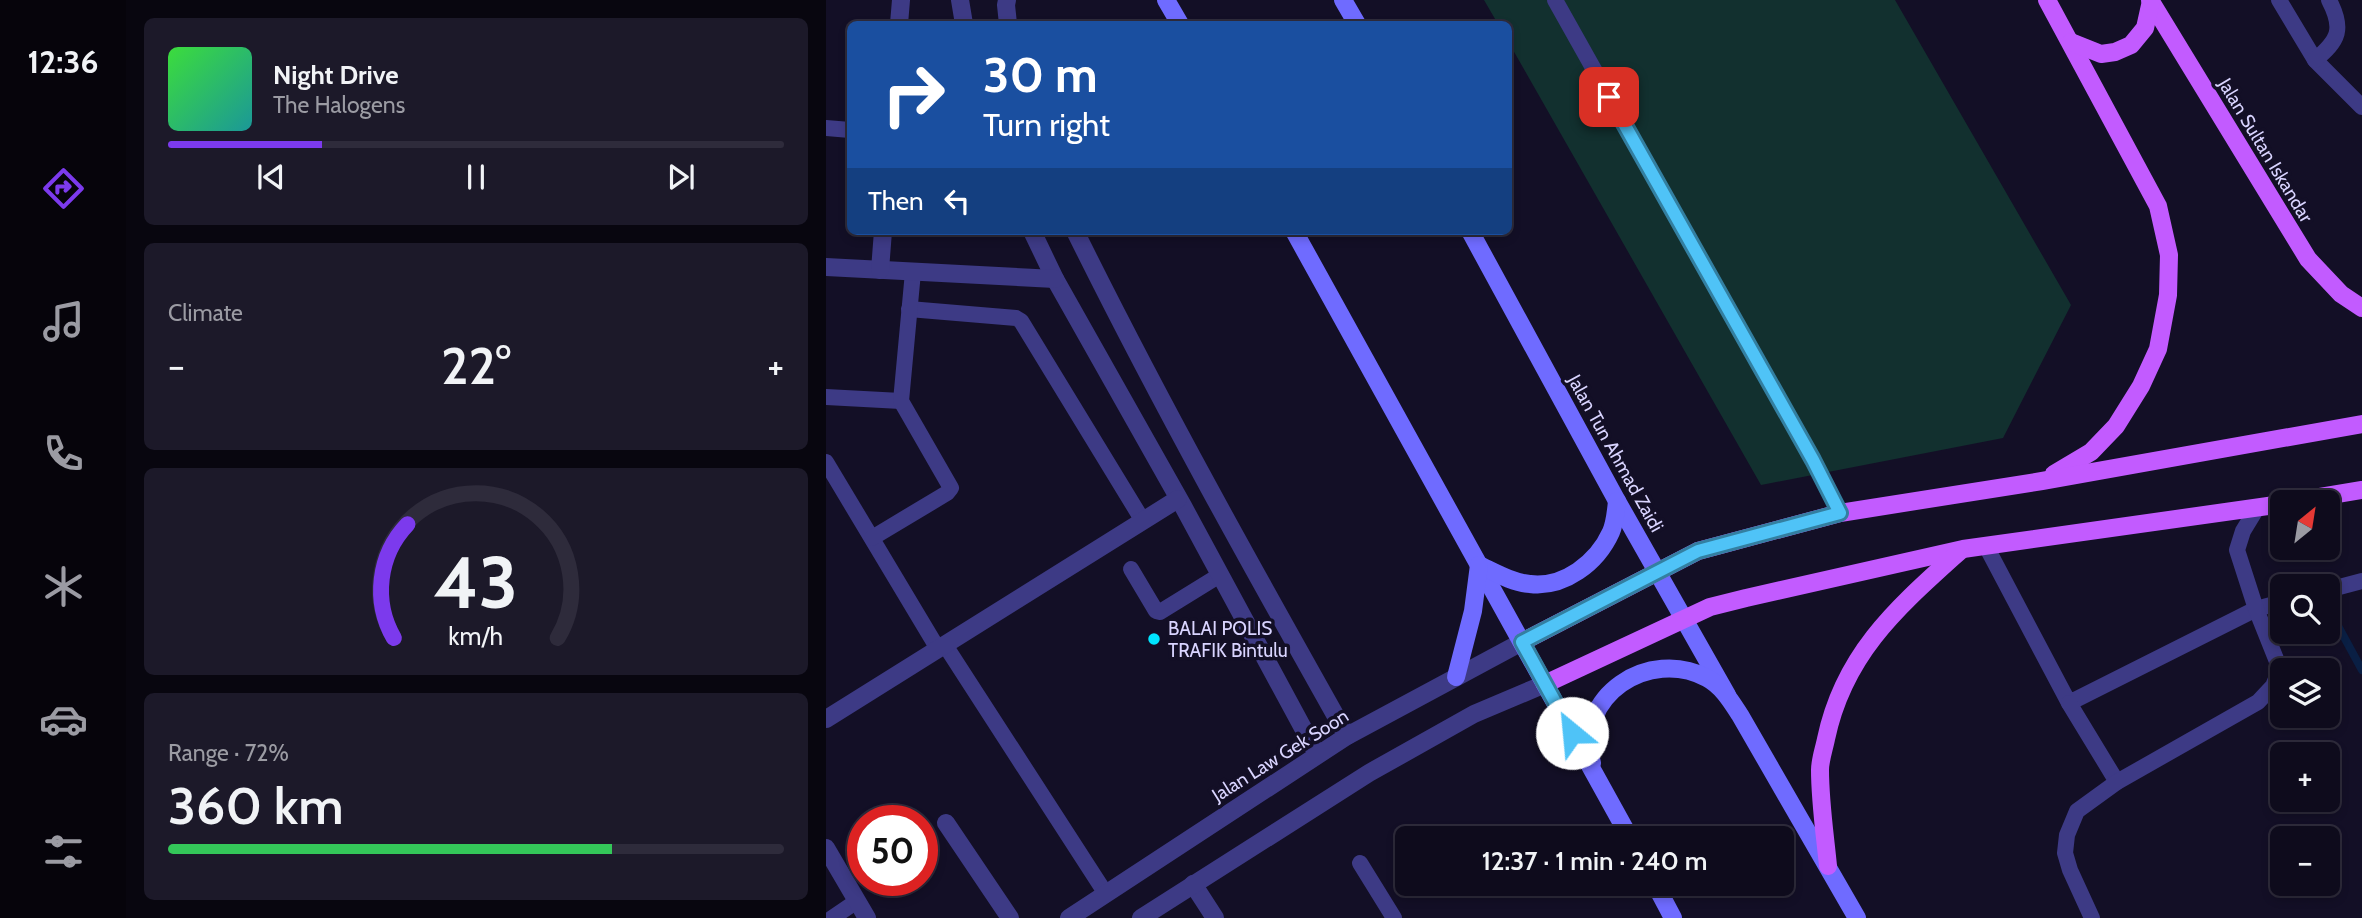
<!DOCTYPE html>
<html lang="en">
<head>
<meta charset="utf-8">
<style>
	:root { --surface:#0e0b1c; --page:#1c1929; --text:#f1f3f6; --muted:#9b9ba3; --line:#2e2b3b; --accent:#7c3aed }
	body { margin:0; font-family:Cabin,sans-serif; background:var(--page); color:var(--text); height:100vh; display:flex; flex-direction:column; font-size:26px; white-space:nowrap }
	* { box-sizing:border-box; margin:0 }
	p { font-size:23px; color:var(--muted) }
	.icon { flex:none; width:38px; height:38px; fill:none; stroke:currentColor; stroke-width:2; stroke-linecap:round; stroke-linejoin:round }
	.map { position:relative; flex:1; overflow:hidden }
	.details { display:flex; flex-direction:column; gap:18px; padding:18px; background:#08060f; width:700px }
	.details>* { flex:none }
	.banner { position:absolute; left:21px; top:21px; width:665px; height:214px; border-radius:10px; box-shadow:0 4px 10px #0003,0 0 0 2px var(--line); background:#1a4fa0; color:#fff; overflow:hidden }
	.needle { width:46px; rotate:30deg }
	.tools { position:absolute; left:1444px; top:490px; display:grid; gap:14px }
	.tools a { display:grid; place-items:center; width:70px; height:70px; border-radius:10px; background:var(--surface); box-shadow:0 4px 10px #0003,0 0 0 2px var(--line); font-size:35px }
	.speed { position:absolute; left:21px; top:805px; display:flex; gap:14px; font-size:35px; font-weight:700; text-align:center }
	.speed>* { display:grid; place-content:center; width:91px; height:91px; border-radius:50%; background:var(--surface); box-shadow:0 4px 10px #0003,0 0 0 2px var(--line); line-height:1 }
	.speed .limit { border:10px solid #d22; background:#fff; color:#111 }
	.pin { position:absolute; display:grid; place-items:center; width:60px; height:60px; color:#fff; margin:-30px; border-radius:14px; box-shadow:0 4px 10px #0006 }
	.me { position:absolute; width:77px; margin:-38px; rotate:332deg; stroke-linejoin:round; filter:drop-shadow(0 0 5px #0008) }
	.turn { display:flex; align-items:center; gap:24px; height:147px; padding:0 21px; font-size:32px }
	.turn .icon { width:91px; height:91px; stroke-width:2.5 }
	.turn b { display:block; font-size:49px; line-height:60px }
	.then { display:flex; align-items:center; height:66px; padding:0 21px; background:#0003; gap:14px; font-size:26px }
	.big { font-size:52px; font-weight:600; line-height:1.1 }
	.details .card { flex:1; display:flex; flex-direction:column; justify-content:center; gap:10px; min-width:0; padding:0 24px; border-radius:10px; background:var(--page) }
	.details .dial { align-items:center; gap:0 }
	.dial svg { height:182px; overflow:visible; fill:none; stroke:var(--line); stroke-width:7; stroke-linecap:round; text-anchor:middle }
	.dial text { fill:var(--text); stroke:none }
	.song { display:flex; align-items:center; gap:21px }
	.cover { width:84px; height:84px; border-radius:10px; background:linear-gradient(135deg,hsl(120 70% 55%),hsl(180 70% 35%)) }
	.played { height:7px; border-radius:4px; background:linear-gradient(90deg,var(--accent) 25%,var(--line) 25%) }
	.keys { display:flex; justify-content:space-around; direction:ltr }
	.heat { display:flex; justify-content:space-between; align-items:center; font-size:38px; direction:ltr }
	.charge { height:10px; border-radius:5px; background:linear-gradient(90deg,#34c759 72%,var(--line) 0) }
	.trip { position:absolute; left:569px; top:826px; width:399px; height:70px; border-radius:10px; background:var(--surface); box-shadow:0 4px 10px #0003,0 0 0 2px var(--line); font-weight:600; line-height:70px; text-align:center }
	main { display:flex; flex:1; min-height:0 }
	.tabs { display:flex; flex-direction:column; width:126px; justify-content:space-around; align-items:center; background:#06040b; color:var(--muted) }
	.tabs .icon { width:49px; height:49px }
	.tabs .selected { color:var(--accent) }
	.tabs b { font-size:32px; color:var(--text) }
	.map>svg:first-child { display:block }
	.green { fill:#12302f }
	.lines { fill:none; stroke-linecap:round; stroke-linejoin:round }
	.stream { stroke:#0a1f44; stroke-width:8 }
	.service { stroke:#3d3a85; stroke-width:16 }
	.minor { stroke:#3d3a85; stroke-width:18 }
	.tertiary { stroke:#3d3a85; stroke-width:18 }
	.secondary { stroke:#6f6bff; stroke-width:18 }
	.primary { stroke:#c25bff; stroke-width:18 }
	.route-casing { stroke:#337fa1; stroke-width:18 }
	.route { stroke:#4fc3f7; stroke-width:12 }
	.poi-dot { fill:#00e5ff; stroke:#130f26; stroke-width:2.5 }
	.labels { text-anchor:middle; stroke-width:7; stroke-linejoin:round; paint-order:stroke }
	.street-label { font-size:19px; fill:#d9d4ff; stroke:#130f26 }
	.poi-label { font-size:19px; fill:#d9d4ff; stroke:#130f26; text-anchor:start }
</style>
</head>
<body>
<main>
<nav class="tabs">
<b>12:36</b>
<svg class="icon selected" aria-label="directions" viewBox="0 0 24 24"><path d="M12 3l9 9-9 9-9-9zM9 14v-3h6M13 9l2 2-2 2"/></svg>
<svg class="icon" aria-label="music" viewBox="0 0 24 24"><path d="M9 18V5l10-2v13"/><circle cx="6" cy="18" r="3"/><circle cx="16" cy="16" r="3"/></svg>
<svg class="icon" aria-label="phone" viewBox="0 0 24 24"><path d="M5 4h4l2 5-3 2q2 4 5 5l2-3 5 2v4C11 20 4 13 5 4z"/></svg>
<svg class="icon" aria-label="climate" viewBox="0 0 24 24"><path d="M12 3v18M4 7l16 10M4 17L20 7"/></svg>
<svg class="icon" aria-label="car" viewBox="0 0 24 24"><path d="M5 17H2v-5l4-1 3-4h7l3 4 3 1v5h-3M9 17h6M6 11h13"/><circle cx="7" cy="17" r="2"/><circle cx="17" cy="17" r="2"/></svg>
<svg class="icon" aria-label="filters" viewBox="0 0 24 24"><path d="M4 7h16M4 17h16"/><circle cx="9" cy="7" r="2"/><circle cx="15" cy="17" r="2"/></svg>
</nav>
<section class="details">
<div class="card">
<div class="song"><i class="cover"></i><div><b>Night Drive</b><p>The Halogens</p></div></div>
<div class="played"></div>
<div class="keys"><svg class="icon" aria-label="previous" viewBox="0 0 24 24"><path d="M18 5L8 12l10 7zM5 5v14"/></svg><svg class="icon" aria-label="pause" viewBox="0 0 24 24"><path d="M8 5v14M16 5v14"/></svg><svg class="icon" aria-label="next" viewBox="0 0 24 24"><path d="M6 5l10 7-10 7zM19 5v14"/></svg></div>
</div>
<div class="card"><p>Climate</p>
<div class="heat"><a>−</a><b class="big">22°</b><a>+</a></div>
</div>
<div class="card dial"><svg viewBox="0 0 100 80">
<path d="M14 69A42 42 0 1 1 86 69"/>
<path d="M14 69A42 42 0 0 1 20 19" stroke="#7c3aed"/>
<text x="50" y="56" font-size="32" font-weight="700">43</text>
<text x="50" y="72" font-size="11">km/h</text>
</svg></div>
<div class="card"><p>Range · 72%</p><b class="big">360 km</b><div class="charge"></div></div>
</section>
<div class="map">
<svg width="1536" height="918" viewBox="0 0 1536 918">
	<rect width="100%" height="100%" fill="#130f26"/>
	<path class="green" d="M658 0H1069L1245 305 1177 438 935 485 683 43 682 24H672Z"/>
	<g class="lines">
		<path class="stream" d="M1505 613 1536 670"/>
		<g class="service">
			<path d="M729 0 987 460 1014 513"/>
			<path d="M1453 0 1489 60 1536 107"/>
			<path d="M1489 60C1513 40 1518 29 1503 0"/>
			<path d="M0 128 24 130"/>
			<path d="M83 309 190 318 195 321 317 521"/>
			<path d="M0 397 75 401"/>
			<path d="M0 462 112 649"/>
			<path d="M46 538 121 493 125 488 75 401 87 272"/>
			<path d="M1160 546 1243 703 1430 609 1456 602"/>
			<path d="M305 569 330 611 334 612 394 575"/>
			<path d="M1502 590 1536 581"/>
			<path d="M119 645 280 894"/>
			<path d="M1243 703 1291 782"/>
			<path d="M534 863 568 918"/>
			<path d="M6 918 31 901"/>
			<path d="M1266 918 1244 870 1239 853 1241 835 1251 811 1291 782 1432 702 1447 686 1454 669 1430 609 1411 550 1417 531 1431 508"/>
		</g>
		<g class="minor">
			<path d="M134 0 138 24"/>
			<path d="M181 0 180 5 182 24"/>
			<path d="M73 24 75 0"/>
			<path d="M206 231 229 279 357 506 491 754"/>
			<path d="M249 231C334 403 427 569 521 736"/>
			<path d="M0 267 229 279"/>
			<path d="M54 270 57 231"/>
			<path d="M0 719 352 499"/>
			<path d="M120 823 184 918"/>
			<path d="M367 884 389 918"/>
		</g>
		<g class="tertiary">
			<path d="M0 848 41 918"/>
			<path d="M243 918 521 736 696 642"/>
			<path d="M315 918 543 773 648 714 719 684"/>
		</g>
		<g class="secondary">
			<path d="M340 0 354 24"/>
			<path d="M517 0 531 24"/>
			<path d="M468 231 804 838"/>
			<path d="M644 231 791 501 901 695"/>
			<path d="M653 565C668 572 687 583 704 584 738 588 771 563 785 532 789 523 790 511 791 501"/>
			<path d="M630 677 647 611 653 565"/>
			<path d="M766 763C748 696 823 647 881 678 896 686 905 701 914 715L1031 918"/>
			<path d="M829 884 847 918"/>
		</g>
		<g class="primary">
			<path d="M1221 0 1332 206 1343 255 1342 295 1332 349 1315 386 1290 426 1265 452 1228 474"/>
			<path d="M1324 0 1482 259 1515 294 1536 308"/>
			<path d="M1245 42 1275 54 1289 52 1305 45 1319 28 1325 1"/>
			<path d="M1464 502 1536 490"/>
			<path d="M696 642 872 551 1014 513 1216 481 1536 424"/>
			<path d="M719 684 884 607 920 598 1137 549 1456 504"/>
			<path d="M1002 866C999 835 994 802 994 770 994 760 998 749 1000 739 1018 653 1072 607 1134 551"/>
		</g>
	</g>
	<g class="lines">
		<g class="route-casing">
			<path id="route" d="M746 733 696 642 872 551 1014 513 987 460 783 97"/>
		</g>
		<use href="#route" class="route"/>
	</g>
	<circle class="poi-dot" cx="328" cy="639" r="7"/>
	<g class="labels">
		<g class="street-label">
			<text transform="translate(1440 150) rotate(59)" y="7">Jalan Sultan Iskandar</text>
			<text transform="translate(790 453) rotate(61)" y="7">Jalan Tun Ahmad Zaidi</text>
			<text transform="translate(454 755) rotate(-32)" y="7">Jalan Law Gek Soon</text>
		</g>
		<g class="poi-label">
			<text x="342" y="635">BALAI POLIS<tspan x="342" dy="22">TRAFIK Bintulu</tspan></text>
		</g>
	</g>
</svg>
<div class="tools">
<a><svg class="needle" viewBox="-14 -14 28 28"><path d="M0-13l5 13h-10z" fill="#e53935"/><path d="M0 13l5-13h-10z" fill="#9b9ba3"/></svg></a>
<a><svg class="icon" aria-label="search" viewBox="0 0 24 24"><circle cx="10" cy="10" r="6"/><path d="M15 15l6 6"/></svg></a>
<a><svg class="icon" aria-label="layers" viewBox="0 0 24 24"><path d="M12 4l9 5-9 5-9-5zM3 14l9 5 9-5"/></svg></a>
<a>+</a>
<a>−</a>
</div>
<div class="speed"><div class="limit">50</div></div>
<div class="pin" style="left:783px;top:97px;background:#d93025"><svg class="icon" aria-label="arrive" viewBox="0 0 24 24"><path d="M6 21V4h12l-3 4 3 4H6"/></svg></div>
<svg class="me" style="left:746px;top:733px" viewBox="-20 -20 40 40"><circle r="19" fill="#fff"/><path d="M0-13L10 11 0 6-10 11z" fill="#4fc3f7"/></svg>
<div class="trip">12:37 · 1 min · 240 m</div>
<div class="banner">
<div class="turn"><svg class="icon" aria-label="right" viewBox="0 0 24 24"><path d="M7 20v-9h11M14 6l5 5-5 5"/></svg><div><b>30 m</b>Turn right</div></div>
<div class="then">Then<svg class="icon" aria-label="left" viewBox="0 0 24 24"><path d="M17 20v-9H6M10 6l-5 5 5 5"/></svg></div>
</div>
</div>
</main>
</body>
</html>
